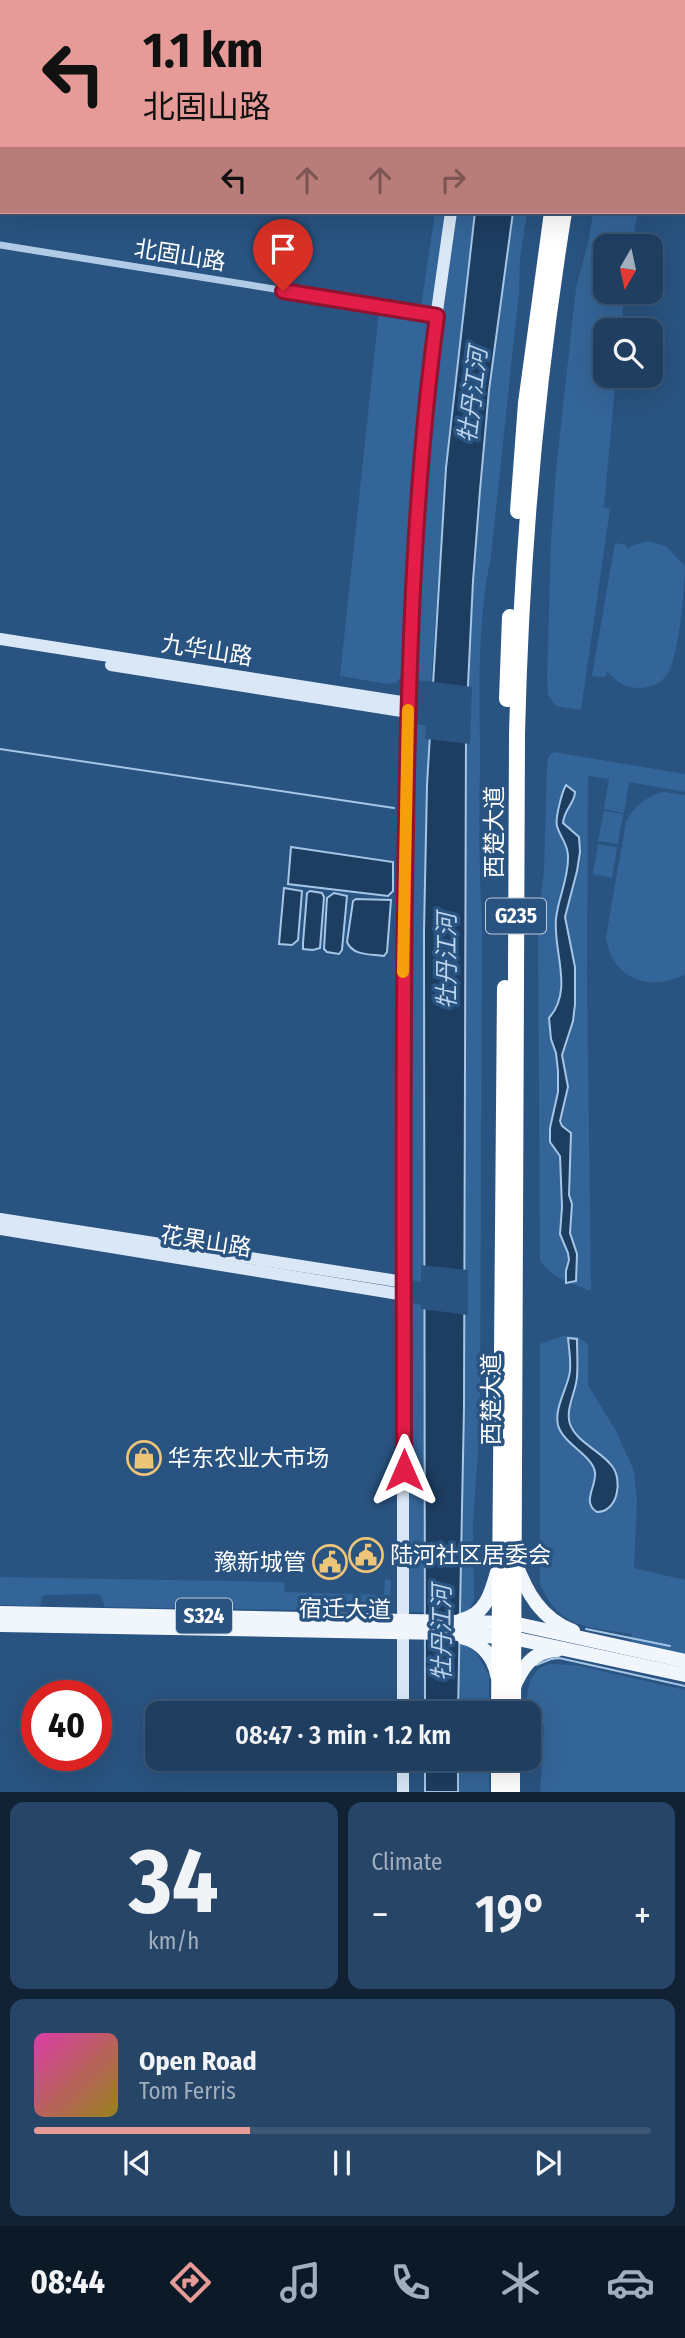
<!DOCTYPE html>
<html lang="en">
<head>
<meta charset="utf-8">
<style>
	:root { --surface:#1f3e60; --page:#274566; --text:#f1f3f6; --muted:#a1aebd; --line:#3c5775; --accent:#e69b98 }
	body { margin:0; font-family:"Fira Sans Condensed","Noto Sans SC",sans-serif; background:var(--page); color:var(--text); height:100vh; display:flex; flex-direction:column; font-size:26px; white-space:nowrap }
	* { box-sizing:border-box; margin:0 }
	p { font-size:23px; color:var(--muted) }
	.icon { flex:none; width:38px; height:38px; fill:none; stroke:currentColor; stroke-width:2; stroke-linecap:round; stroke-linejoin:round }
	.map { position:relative; height:1792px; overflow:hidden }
	.sheet { display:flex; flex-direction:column; gap:10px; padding:10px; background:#112235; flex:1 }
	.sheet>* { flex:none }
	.top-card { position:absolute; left:0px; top:0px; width:686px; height:214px; box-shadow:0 7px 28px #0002,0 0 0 2px var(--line); background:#e69b98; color:#111; overflow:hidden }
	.needle { width:46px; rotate:189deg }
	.tools { position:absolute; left:593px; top:234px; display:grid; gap:14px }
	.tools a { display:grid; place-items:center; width:70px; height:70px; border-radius:14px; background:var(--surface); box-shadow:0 7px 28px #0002,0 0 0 2px var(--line); font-size:35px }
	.speed { position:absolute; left:21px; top:1680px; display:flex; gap:14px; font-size:35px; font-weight:700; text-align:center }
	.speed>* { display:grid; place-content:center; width:91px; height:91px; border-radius:50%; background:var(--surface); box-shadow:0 7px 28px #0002,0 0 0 2px var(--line); line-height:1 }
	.speed .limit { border:10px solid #d22; background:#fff; color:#111 }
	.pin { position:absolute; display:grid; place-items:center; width:60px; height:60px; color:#fff; margin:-72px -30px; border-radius:50% 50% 50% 0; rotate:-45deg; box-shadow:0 0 7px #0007 }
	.pin .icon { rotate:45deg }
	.me { position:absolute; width:77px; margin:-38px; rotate:0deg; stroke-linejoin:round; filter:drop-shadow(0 0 5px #0008) }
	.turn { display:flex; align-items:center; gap:24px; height:147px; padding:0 28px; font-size:32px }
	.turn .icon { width:91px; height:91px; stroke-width:2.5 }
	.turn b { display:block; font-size:49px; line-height:60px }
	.lanes { display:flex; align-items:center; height:66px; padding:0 28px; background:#0003; justify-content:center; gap:35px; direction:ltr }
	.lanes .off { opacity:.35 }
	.big { font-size:52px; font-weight:600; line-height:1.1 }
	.sheet .widget { flex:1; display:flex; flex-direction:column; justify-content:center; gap:10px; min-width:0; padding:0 24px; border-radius:14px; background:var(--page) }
	.sheet .dial { align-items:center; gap:0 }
	.dial b { font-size:91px; line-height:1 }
	.song { display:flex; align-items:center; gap:21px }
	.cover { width:84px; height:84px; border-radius:10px; background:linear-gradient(135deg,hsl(320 70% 55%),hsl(50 70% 35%)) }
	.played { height:7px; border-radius:4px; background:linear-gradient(90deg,var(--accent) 35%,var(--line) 35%) }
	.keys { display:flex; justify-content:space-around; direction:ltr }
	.heat { display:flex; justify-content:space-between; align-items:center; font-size:38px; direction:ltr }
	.sheet .tiles { flex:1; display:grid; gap:10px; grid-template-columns:1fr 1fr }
	.widget:last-child { grid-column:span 2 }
	.trip { position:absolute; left:145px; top:1701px; width:396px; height:70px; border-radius:14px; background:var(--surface); box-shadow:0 7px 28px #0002,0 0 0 2px var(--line); font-weight:600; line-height:70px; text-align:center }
	.menu { display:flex; height:112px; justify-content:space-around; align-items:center; background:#0c1926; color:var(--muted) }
	.menu .icon { width:49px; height:49px }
	.menu .current { color:var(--accent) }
	.menu b { font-size:32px; color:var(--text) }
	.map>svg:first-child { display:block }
	.green { fill:#346598 }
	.water { fill:#1d3d61; stroke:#a5c6e6; stroke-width:2 }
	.pier { fill:#295380 }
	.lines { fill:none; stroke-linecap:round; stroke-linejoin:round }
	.stream { stroke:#a5c6e6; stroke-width:2 }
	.street { stroke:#b1cbe6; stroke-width:7 }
	.secondary { stroke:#dae7f6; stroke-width:12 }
	.primary { stroke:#f1f6fd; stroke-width:14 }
	.highway { stroke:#fff; stroke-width:16 }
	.route-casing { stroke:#92132f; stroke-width:18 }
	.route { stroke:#e11d48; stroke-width:12 }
	.slow { stroke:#f59e0b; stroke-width:12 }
	.labels { text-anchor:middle; stroke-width:7; stroke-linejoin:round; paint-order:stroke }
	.shield { fill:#295380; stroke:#bfcbd9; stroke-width:2 }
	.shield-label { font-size:21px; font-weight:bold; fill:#fff }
	.street-label { font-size:23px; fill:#fff; stroke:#295380 }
	.poi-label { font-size:23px; fill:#fff; stroke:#295380; text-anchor:start }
	.water-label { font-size:24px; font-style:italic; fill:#bcd5ed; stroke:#295380 }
</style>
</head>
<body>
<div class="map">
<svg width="685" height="1792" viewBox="0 0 685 1792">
	<rect width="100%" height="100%" fill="#295380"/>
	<g class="green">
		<path d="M435 212H475L446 468 431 682 400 678 397 682 388 684 340 676 379 311 425 319 427 326 423 382 432 309 421 307Z"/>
		<path d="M513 212H527L520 259 519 292 491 556C478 619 479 684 480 748 480 805 478 863 482 920L480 1422 473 1522 474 1600 469 1610 460 1613 464 1407 466 727 473 581 489 390Z"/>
		<path d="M593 212H638L631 247H606V292H624L621 331H606V376H616L604 507 610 509 581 710 556 706 548 695 547 679 551 541 556 470 576 288 589 239Z"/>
		<path d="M648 541 666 546 685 566C685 588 679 655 668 673 662 683 651 688 640 688 626 688 616 682 607 671L605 677 592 676 615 543 627 545V549L633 545Z"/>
		<path d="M409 723 429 726 424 931V1282L408 1280Z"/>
		<path d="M554 752 685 774V792L629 782 624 813 604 809 609 779 588 776 587 977 591 1291C571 1283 551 1278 540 1260L538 923 544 871 547 767 548 757Z"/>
		<path d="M663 792 685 795V974C650 993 611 979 606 937L626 822C635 805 645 798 663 792Z"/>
		<path d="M604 811 623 814 618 844 598 841Z"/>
		<path d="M598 844 617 847 612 878 593 874Z"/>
		<path d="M407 1302 424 1305V1612H409Z"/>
		<path d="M562 1336 578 1337 588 1344V1385L616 1431 634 1471 637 1501 634 1568 685 1580V1655L631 1644 632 1634C588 1626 561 1631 540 1584V1344Z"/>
		<path d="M0 1577 284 1582 285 1592 384 1595 385 1579 390 1580 391 1582 389 1607 380 1611 105 1607 101 1596 97 1594 45 1595 42 1597 40 1606 0 1605Z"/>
		<path d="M459 1645H472L489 1676V1713H459Z"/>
		<path d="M549 1664 575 1665 685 1690V1792H540L544 1725 529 1724 528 1713H526C527 1694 527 1670 549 1664Z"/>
		<rect x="458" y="1759" width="31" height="33"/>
	</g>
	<g class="water">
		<path d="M475 212H513L489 390 480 490 473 581 466 727 464 1407 458 1713H425L424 931 427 785 446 468Z"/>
		<path d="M566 785 575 792C575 803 564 809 563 823L579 837 580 852 577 871 565 917 575 967V1004L573 1021 562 1055 568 1087 560 1121 562 1126 571 1133 569 1195 572 1204 570 1233 577 1254 576 1281 566 1283V1271L569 1260 568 1253 560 1234 562 1207 560 1156 550 1142V1128L558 1092V1071L556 1053 551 1039 549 1018C574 990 553 952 556 919 558 898 569 878 568 856 568 844 560 837 557 826 555 818 562 792 566 785Z"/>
		<path d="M291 847 393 862V891L388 896 288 884Z"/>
		<path d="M284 888 302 891 298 940 292 945 279 944Z"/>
		<path d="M310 891 322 893 324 897 320 948 313 950 303 949V943L307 893Z"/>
		<path d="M334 893 347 896 342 950 339 954 327 952 324 949 327 898Z"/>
		<path d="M356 899 391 900 387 952 384 956C370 954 353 956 347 942L353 901Z"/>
		<path d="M568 1338 577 1339C577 1351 578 1364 577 1377 576 1392 565 1409 570 1424 577 1443 600 1450 612 1466 623 1480 618 1512 597 1512 581 1502 597 1486 595 1472 592 1455 563 1444 558 1425 554 1407 568 1388 570 1371 571 1360 569 1348 568 1338Z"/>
		<rect x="425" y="1759" width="33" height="33"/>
	</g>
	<g class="pier">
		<path d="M428 681 472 687 470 744 425 739Z"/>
		<path d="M421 1265 468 1270V1315L421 1309Z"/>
	</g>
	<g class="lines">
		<g class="stream">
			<path d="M0 749 394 808"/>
			<path d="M586 1629 670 1646"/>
			<path d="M536 1665 551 1659 559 1658 685 1686"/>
		</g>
		<g class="street">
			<path d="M15 0 21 2"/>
			<path d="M0 245 437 315"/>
		</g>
		<g class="secondary">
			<path d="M165 0 169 2"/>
			<path d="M181 0 184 2"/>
			<path d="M489 2V0"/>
			<path d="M684 131H685"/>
			<path d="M684 141H685"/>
			<path d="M0 639 408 703"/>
			<path d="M111 665 408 712"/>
			<path d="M0 1219 404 1282"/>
			<path d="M0 1229 405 1295"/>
			<path d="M403 1713V978L409 648 415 532 428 375 451 212"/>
			<path d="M403 1792V1759"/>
		</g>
		<g class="primary">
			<path d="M515 1561C526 1592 541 1619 573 1631"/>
			<path d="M0 1613 513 1623 685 1661"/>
			<path d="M461 1620C485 1615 491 1594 497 1572"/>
			<path d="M0 1625 445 1633 513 1638 685 1675"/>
			<path d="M464 1638C481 1642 494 1657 497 1675"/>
			<path d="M513 1689C522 1668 532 1651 557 1650"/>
		</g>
		<g class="highway">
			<path d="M588 2 589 0"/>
			<path d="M600 2 601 0"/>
			<path d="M518 511 526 403 552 212"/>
			<path d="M507 699 510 617"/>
			<path d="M499 1713 505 988"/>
			<path d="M513 1713 517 734C521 560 536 384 564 212"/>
			<path d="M499 1792V1759"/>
			<path d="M512 1792V1759"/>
		</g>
	</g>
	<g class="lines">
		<g class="route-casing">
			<path id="route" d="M283 291 437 316C414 485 409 655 406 825 402 1040 404 1255 404 1470"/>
		</g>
		<use href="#route" class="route"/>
		<path class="slow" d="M403 972 408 710"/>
	</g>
	<defs>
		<g id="shop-ring" transform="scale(1.75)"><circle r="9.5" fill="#295380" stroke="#edc578" stroke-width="1.5"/><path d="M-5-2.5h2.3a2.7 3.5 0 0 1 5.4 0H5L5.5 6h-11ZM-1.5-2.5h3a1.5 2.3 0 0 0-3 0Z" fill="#edc578"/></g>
		<g id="civic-ring" transform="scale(1.75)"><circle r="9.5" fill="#295380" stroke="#edc578" stroke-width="1.5"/><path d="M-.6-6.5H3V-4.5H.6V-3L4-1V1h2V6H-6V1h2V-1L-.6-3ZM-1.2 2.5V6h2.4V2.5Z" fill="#edc578"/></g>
	</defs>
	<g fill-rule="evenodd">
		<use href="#shop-ring" x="144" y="1458"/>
		<use href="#civic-ring" x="366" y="1555"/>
		<use href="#civic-ring" x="330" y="1562"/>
	</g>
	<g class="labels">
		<g class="shield">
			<rect x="486" y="898.5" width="60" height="35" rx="5"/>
			<rect x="176" y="1598.5" width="56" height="35" rx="5"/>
		</g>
		<g class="shield-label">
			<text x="516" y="923">G235</text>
			<text x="204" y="1623">S324</text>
		</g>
		<g class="street-label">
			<text transform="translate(180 255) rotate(9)" y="8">北固山路</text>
			<text transform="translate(207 650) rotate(9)" y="8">九华山路</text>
			<text transform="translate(494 832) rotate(-90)" y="8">西楚大道</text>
			<text transform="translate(206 1241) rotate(9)" y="8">花果山路</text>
			<text transform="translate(491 1399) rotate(-90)" y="8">西楚大道</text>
			<text transform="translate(345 1609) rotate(1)" y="8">宿迁大道</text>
		</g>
		<g class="poi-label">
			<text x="168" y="1466">华东农业大市场</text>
			<text x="390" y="1563">陆河社区居委会</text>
			<text x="306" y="1570" text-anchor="end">豫新城管</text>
		</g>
		<g class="water-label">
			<text transform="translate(473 395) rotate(-83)" y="8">牡丹江河</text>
			<text transform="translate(447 961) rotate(-90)" y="8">牡丹江河</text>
			<text transform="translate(442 1633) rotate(-90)" y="8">牡丹江河</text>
		</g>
	</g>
</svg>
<div class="tools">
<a><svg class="needle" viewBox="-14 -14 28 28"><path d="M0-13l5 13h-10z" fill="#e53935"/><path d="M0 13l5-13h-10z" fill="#a1aebd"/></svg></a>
<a><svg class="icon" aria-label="search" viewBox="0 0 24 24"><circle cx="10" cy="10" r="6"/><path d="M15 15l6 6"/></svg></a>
</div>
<div class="speed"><div class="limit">40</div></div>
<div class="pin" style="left:283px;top:291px;background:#d93025"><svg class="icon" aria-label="arrive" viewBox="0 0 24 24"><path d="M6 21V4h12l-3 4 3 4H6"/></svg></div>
<svg class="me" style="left:404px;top:1470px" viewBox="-20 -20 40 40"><path d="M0-17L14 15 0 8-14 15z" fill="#e11d48" stroke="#fff" stroke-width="4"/></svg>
<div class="trip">08:47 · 3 min · 1.2 km</div>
<div class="top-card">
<div class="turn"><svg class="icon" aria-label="left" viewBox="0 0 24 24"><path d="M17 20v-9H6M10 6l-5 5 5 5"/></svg><div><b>1.1 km</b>北固山路</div></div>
<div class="lanes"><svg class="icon" aria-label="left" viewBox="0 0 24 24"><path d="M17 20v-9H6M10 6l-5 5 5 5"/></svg><svg class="icon off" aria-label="ahead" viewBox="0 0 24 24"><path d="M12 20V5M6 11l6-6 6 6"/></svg><svg class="icon off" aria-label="ahead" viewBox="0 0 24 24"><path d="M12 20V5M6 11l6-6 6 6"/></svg><svg class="icon off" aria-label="right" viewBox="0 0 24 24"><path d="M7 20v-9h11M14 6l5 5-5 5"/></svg></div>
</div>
</div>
<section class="sheet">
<div class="tiles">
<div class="widget dial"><b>34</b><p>km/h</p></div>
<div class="widget"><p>Climate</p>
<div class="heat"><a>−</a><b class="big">19°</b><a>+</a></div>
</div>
<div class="widget">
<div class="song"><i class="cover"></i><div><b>Open Road</b><p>Tom Ferris</p></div></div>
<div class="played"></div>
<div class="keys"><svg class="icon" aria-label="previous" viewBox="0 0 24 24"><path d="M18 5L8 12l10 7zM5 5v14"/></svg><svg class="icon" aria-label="pause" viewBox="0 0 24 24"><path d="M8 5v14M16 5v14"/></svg><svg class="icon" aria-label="next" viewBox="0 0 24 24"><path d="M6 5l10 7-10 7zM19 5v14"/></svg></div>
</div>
</div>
</section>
<nav class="menu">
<b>08:44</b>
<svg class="icon current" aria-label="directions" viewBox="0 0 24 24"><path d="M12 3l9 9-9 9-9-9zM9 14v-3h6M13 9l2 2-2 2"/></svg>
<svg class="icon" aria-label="music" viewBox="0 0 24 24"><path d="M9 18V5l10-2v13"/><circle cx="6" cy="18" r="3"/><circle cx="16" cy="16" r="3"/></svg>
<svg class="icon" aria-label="phone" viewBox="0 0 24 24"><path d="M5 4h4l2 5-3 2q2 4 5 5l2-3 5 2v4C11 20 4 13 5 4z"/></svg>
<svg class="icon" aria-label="climate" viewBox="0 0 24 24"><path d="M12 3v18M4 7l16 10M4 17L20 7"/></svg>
<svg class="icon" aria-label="car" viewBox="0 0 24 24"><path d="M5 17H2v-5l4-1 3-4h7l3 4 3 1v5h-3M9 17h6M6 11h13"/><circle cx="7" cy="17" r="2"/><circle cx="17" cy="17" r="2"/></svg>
</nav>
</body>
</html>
